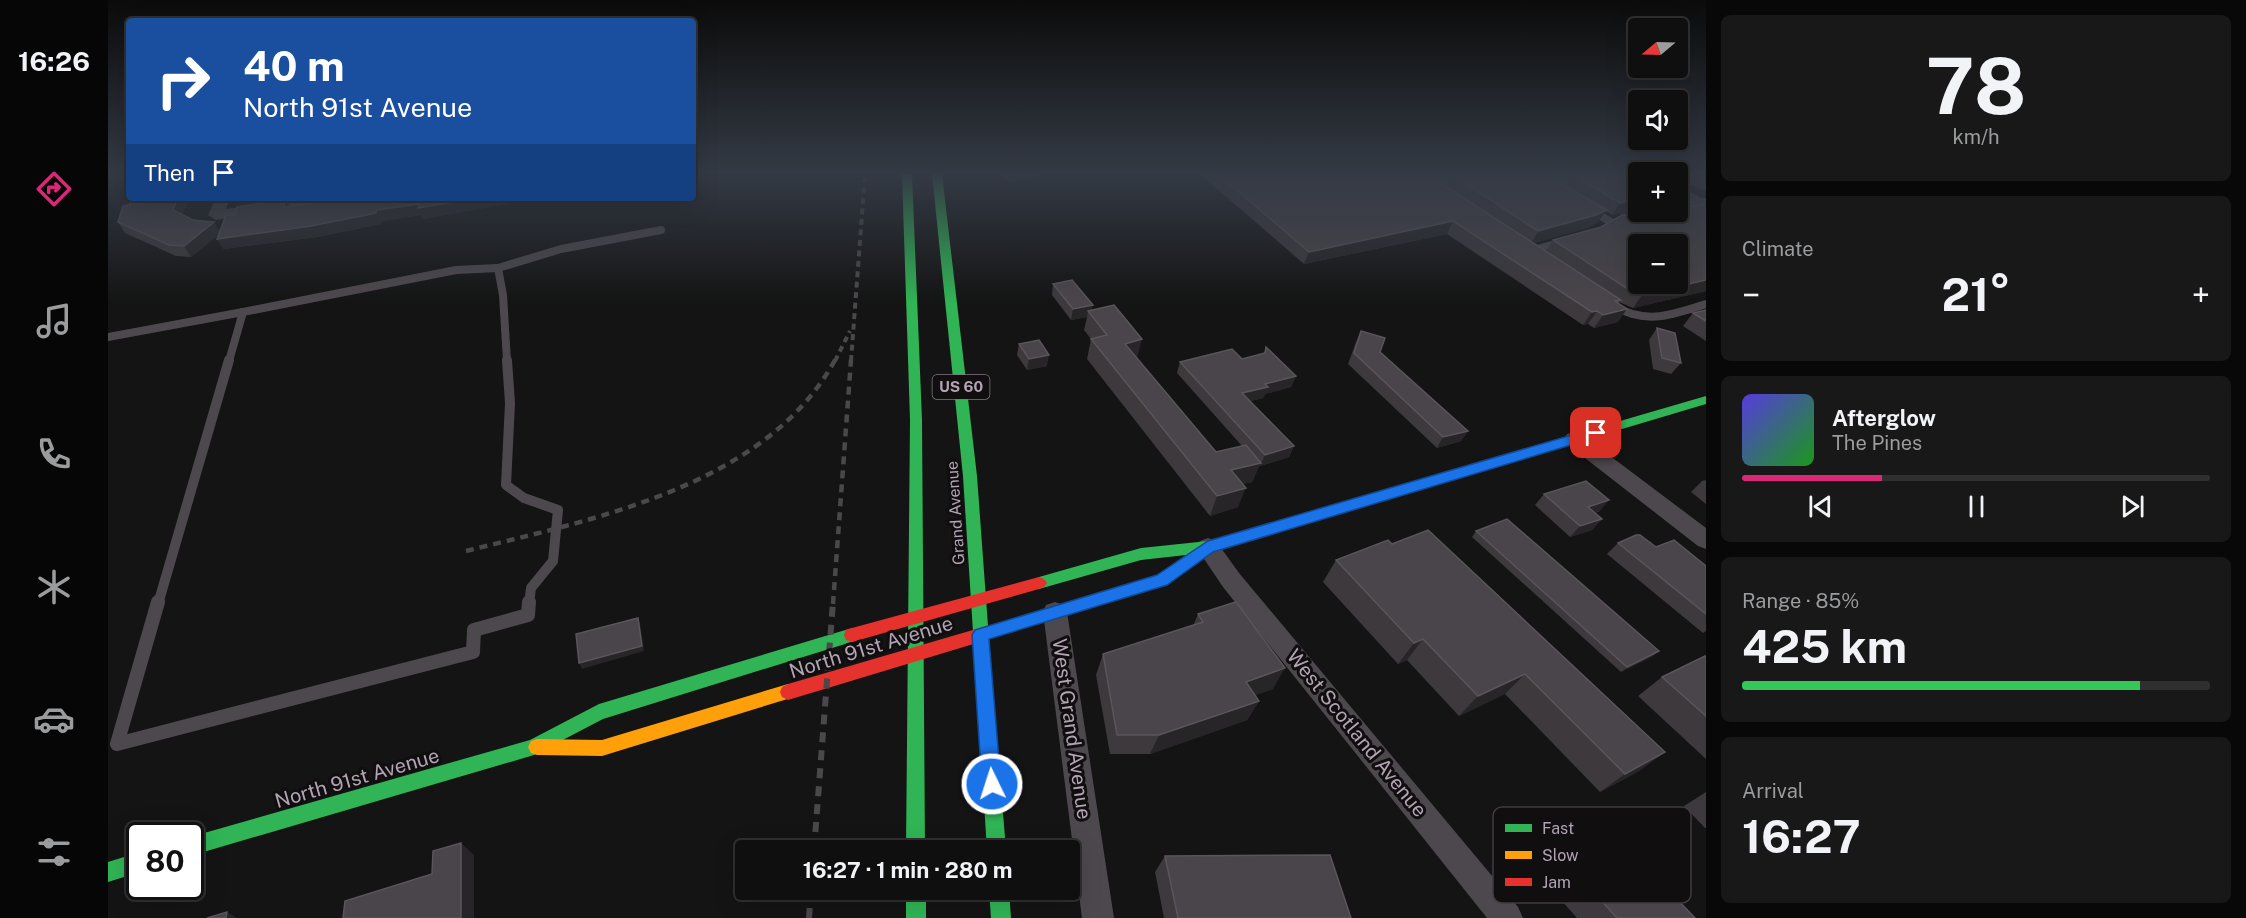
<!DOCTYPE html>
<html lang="en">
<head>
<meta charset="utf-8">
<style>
	:root { --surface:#0f0f0f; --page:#181818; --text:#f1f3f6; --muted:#9b9c9e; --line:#2f2f2f; --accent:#db2777 }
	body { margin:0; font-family:"Public Sans",sans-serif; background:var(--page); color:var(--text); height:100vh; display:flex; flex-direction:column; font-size:22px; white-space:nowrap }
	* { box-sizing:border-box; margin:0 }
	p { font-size:20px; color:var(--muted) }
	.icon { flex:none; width:33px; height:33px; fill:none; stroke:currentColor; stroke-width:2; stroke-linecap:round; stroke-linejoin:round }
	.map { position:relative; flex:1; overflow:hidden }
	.drawer { display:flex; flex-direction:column; gap:15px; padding:15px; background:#080808; width:540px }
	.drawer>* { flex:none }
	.guide { position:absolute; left:18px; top:18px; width:570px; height:183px; border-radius:6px; box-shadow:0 6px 24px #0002,0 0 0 2px var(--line); background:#1a4fa0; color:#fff; overflow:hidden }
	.needle { width:39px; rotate:251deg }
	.controls { position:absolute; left:1520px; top:18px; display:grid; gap:12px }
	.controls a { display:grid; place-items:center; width:60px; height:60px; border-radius:6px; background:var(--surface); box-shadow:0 6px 24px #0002,0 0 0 2px var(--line); font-size:30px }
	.speed { position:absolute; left:18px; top:822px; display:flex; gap:12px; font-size:30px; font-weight:700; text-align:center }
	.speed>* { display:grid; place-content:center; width:78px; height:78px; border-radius:50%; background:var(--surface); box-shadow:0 6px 24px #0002,0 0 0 2px var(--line); line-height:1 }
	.speed .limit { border:3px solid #111; border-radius:9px; background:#fff; color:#111 }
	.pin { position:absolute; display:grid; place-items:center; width:51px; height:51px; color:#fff; margin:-26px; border-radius:12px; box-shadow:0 3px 9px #0006 }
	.me { position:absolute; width:66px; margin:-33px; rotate:356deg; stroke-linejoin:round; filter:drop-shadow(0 0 4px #0008) }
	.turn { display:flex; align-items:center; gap:21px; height:126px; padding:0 18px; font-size:27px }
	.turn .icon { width:78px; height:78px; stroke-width:2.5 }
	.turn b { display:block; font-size:42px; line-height:51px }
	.then { display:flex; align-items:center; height:57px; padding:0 18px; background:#0003; gap:12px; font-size:22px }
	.big { font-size:45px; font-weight:700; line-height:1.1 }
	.drawer .card { flex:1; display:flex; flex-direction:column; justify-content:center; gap:9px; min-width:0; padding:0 21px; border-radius:9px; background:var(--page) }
	.drawer .dial { align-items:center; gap:0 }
	.dial b { font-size:78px; line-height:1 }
	.song { display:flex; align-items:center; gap:18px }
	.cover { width:72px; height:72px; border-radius:9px; background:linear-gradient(135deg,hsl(250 70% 55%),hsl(120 70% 35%)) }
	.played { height:6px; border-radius:3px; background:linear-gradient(90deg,var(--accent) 30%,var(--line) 30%) }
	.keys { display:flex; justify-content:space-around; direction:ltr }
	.heat { display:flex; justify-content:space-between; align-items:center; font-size:33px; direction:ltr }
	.charge { height:9px; border-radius:4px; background:linear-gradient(90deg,#34c759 85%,var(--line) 0) }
	.trip { position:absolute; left:627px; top:840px; width:345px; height:60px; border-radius:6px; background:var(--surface); box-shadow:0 6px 24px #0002,0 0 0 2px var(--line); font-weight:700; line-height:60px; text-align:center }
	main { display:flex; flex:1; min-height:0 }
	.tab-bar { display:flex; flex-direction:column; width:108px; justify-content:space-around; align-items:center; background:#060606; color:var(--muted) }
	.tab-bar .icon { width:42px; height:42px }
	.tab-bar .active { color:var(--accent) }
	.tab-bar b { font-size:27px; color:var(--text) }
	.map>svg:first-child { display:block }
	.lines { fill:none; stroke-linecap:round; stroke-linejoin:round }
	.lane-far2 { stroke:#4d484d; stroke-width:8 }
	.lane-far1 { stroke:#4d484d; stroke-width:10 }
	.lane { stroke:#4d484d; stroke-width:14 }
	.street { fill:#4d484d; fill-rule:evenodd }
	.fast { fill:#30b455; fill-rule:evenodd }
	.slow { fill:#ff9f0a; fill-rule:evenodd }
	.jam { fill:#e5322d; fill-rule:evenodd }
	.rail-far2 { stroke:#4b484c; stroke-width:4; stroke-dasharray:6 4.5; stroke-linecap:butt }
	.rail-far1 { stroke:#4b484c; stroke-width:4.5; stroke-dasharray:8 6; stroke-linecap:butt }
	.rail { stroke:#4b484c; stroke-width:6; stroke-dasharray:10 8; stroke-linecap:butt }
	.wall { fill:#3d393d }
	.shaded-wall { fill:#272527 }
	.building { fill:#4a454a; stroke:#5a545b; stroke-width:1.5; fill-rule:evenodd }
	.route { fill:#1a73e8; stroke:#114b97; stroke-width:1.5 }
	.labels { text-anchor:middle; stroke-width:6; stroke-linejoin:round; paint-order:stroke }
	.shield { fill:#100e0f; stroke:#827783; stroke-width:1.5 }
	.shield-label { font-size:15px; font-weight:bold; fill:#b3a4b5 }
	.street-label { font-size:16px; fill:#b3a4b5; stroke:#100e0f }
	.near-street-label { font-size:20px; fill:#b3a4b5; stroke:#100e0f }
	.key { fill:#100e0f; stroke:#413b41; stroke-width:1.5 }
	.key-label { font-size:16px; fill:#b3a4b5 }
</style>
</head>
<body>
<main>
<nav class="tab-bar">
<b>16:26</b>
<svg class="icon active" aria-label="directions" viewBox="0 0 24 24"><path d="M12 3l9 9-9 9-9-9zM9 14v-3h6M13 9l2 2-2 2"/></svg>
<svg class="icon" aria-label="music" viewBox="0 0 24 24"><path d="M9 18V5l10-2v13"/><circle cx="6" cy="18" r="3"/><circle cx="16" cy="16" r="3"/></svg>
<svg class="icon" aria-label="phone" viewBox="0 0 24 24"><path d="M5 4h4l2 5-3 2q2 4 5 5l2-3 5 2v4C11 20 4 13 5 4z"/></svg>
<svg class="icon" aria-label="climate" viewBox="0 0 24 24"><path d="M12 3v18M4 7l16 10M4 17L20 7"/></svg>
<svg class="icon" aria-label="car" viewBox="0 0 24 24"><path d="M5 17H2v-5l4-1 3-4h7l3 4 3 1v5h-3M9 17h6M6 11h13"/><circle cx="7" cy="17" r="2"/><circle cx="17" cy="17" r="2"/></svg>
<svg class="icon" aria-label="filters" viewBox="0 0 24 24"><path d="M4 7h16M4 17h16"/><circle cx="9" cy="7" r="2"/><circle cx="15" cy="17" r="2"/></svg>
</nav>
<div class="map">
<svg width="1598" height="918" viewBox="0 0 1598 918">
	<rect width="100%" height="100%" fill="#141414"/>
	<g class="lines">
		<g class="lane-far2">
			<path d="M1569 190 1593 202"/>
			<path d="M1569 208 1598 202"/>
			<path d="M1484 211 1503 222"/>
			<path d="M1421 251 1455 242"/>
			<path d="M390 268 453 249 553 230"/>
			<path d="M1505 306C1540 325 1563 315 1598 304"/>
			<path d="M135 312 348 270 390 268 395 295 399 361"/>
			<path d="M0 337 135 312"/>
			<path d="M121 361 135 312"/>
		</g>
		<g class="lane-far1">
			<path d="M399 360 402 403 398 485 416 498 450 510 445 561 423 588 421 604"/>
			<path d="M50 604 121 360"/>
		</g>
		<path class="lane" d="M50 602 9 744 365 652 366 630 420 615 421 602"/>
		<g class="street">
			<path d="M108 198H122L118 209 190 198H226L219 202 108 220 100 215Z"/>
			<path d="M1466 432 1473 434 1598 528V549L1590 546 1459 444 1456 439 1459 434Z"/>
			<path d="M1100 538 1108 541 1131 573 1410 907 1415 918H1379L1115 587 1088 547 1092 541Z"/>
			<path d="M947 602 956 605 959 612 1006 918H974L935 612 938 605Z"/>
		</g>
		<g class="fast">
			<path d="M794 174H804L814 420 817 850H798L802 420Z"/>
			<path d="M824 174H834L869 476 880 626 1049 575 1078 555 1033 560 931 589 926 587 923 583 926 579 931 577 1033 548 1100 541 1598 396V404L1105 551 1059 584 881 639 898 850H879L855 476Z"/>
			<path d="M744 628 750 630 752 635 750 640 495 719 426 755 82 856V837L422 740 491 704Z"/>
			<path d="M32 852V872L0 882V862Z"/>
			<rect x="798" y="890" width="20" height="28"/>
			<path d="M881 890H901L903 918H883Z"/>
		</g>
		<path class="slow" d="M680 684 686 687 688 692 686 697 494 756 429 755 423 753 420 747 423 741 429 739 494 740Z"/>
		<g class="jam">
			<path d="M931 577 936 579 939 583 936 587 931 589 744 642 738 640 736 635 738 630 744 628Z"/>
			<path d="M882 625 888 627 890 632 888 637 882 639 680 700 674 697 672 692 674 687 680 684Z"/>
		</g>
		<g class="rail-far2">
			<path d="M727 361 742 331"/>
			<path d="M743 361 757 174"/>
		</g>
		<g class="rail-far1">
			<path d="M358 551C486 519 658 486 727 360"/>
			<path d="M725 604 743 360"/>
		</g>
		<g class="rail">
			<path d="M706 850 725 602"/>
			<path d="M701 918 703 890"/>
		</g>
	</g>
	<g class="wall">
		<path d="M894 174H944L901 182Z"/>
		<path d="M1092 174H1530V210L1504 215 1497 211 1490 222 1480 228 1426 243 1438 251 1445 240 1598 204V291L1525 308 1511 302 1510 322 1486 328 1480 324 1475 325 1339 234 1196 264Z"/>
		<path d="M1569 174H1598V191L1586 185 1577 187 1569 184Z"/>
		<path d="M25 198H82L74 215 85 220 112 231 127 215 178 199 182 206 211 202V198H448L403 203 315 219 313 215 274 221 273 224 209 237 116 249 109 239 111 234 83 257 68 256 17 233 10 222Z"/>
		<path d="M945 284 984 310 1029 359 1108 452 1134 446 1069 373 1072 362 1134 359 1156 353 1158 347 1188 376 1183 387 1157 394 1155 398 1142 401 1186 446 1181 457 1152 466H1151L1144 482 1135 484 1130 507 1102 516 979 359 983 339 976 330 979 317 963 320 944 295Z"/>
		<path d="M1598 310V341L1575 326 1585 313Z"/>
		<path d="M1549 328 1573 363 1563 374 1545 369 1541 340Z"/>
		<path d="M1253 331 1272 352 1360 431 1353 441 1329 448 1240 364 1248 342Z"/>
		<path d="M911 344 939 366 919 370 909 355Z"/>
		<path d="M1598 480V504L1583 492 1594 481Z"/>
		<path d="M1436 494 1492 511 1487 513 1494 519 1484 530 1462 537 1427 505Z"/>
		<path d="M1368 531 1545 656 1513 672 1364 537Z"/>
		<path d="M1510 543 1548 547 1598 566V631L1595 633 1499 554Z"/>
		<path d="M1284 544 1557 752 1531 771 1492 792 1397 694 1351 716 1299 660 1290 664 1215 582 1228 560Z"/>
		<path d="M1090 614 1165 689 1147 695 1151 701 1139 720 1042 754H1002L988 675 995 654 1085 626Z"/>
		<path d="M1598 656V759L1530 696 1554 677Z"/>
		<path d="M1598 792V828H1597L1576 806Z"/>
		<path d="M1057 856 1243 918H1056L1047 872Z"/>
		<path d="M1471 876 1587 918H1469L1446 892Z"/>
	</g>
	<g class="shaded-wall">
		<path d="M901 174H944L901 182Z"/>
		<path d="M1585 174H1593L1586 185 1577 187Z"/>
		<path d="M70 198H82L72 220 65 210Z"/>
		<path d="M138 198H175L141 203Z"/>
		<path d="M368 198H448L403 203 315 219 313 215 274 221 273 224 209 237 116 249 109 239 269 210 311 204Z"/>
		<path d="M178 199 184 210 176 207Z"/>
		<path d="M1530 199V210L1504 215 1512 203Z"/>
		<path d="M1499 210 1490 222 1480 228 1423 244 1430 231Z"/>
		<path d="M1345 221 1339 234 1196 264 1201 252Z"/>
		<path d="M106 222 113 233 83 257 76 246Z"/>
		<path d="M1598 280V291L1525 308 1534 295Z"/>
		<path d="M985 305 983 314 980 311 979 317 963 320 965 309Z"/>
		<path d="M1519 309 1510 322 1486 328 1495 315Z"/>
		<path d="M1489 311 1480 324 1475 325 1484 312Z"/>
		<path d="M1034 339 1029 359 1017 344Z"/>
		<path d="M941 355 939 366 919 370 921 359Z"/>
		<path d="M1188 376 1183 387 1157 394 1155 398 1130 405 1134 393 1157 384Z"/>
		<path d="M1360 431 1353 441 1329 448 1335 437Z"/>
		<path d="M1186 446 1181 457 1152 466 1157 455Z"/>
		<path d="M1153 463 1144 482 1115 489 1123 470Z"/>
		<path d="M1138 488 1130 507 1102 516 1109 496Z"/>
		<path d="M1501 500 1492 511 1471 518 1480 507Z"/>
		<path d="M1494 519 1484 530 1462 537 1472 526Z"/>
		<path d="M530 618 532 623 536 651 474 669 471 663Z"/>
		<path d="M1315 639 1299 660 1290 664 1306 643Z"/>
		<path d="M1551 651 1545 656 1513 672 1519 667Z"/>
		<path d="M1177 668 1165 689 1127 702 1138 682Z"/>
		<path d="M1417 674 1397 694 1351 716 1370 696Z"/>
		<path d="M1151 701 1139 720 1042 754 1051 735Z"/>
		<path d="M1557 752 1531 771 1492 792 1517 774Z"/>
		<path d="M353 843 366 855V918H353Z"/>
		<path d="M119 912 129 918H118Z"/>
	</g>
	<g class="building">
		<path d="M1110 174H1319L1513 300 1507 301 1519 309 1495 315 1489 311 1484 312 1345 221 1201 252Z"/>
		<path d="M1343 174H1437L1499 210 1488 215 1430 231Z"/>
		<path d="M1463 174H1530V199L1512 203Z"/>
		<path d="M1569 174H1574L1571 178H1569Z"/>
		<path d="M25 198H70L65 210 85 220 106 222 76 246 61 245 10 222 15 206 21 205Z"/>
		<path d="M211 198H368L310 208 311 204 269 210 268 213 203 226 109 239 118 215H127L129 207 178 199 176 207 211 202Z"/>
		<path d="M1569 200 1583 207 1598 204V280L1534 295 1523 291 1445 240 1493 227 1514 215 1533 212H1569ZM1530 244H1569V284H1530Z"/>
		<path d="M964 280 985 305 965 309 945 284Z"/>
		<path d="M1006 305 1034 339 1017 344 1108 452 1138 445 1153 463 1123 470 1138 488 1109 496 983 339 999 335 980 311Z"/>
		<path d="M1598 310V321L1585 313Z"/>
		<path d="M1549 328 1567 333 1573 363 1554 358Z"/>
		<path d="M1253 331 1277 338 1272 352 1360 431 1335 437 1246 353Z"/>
		<path d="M931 340 941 355 921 359 911 344Z"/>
		<path d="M1158 347 1188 376 1157 384 1160 387 1134 393 1186 446 1157 455 1072 362 1124 349 1134 359 1157 353Z"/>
		<path d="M1478 481 1501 500 1480 507 1494 519 1472 526 1436 494Z"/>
		<path d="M1399 519 1551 651 1519 667 1368 531Z"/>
		<path d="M1320 530 1557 752 1517 774 1417 674 1370 696 1315 639 1306 643 1228 560 1280 540 1284 544Z"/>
		<path d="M1528 535H1532L1548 547 1566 540 1598 566V614L1510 543Z"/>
		<path d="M1128 602 1177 668 1138 682 1151 701 1051 735H1009L995 654 1095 622 1090 614Z"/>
		<path d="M530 618 534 646 471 663 468 634Z"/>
		<path d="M1597 656H1598V716L1554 677Z"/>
		<path d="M353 843V918H235L237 901 324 874 325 851Z"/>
		<path d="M1520 848 1587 918H1509L1471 876Z"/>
		<path d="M1222 855 1243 918H1070L1057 856Z"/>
		<path d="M119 912 118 918H99Z"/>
	</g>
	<linearGradient id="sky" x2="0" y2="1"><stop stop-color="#0b0b0b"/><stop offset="0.57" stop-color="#343a45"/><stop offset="1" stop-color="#343a45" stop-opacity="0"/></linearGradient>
	<rect width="1598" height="303" fill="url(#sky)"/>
	<path class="route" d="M1488 428 1493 429 1495 433 1493 436 1105 552 1059 585 881 639 893 784 890 791 884 793 877 791 874 784 864 635 867 630 1049 575 1100 541Z"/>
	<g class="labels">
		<rect class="shield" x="824.5" y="375" width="57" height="24" rx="4.5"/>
		<g class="shield-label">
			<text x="853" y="392">US 60</text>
		</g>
		<g class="street-label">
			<text transform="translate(847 513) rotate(-94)" y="6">Grand Avenue</text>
		</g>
		<g class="near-street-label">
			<text transform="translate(763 647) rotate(-17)" y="7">North 91st Avenue</text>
			<text transform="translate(964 729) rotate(82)" y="7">West Grand Avenue</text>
			<text transform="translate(1249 733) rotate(51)" y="7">West Scotland Avenue</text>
			<text transform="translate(249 778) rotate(-16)" y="7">North 91st Avenue</text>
		</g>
	</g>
	<rect x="1385" y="807" width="198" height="96" rx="9" class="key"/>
	<rect x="1397" y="824" width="27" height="8" fill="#30b455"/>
	<rect x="1397" y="851" width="27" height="8" fill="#ff9f0a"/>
	<rect x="1397" y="878" width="27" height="8" fill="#e5322d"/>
	<g class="key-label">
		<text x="1434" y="834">Fast</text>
		<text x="1434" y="861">Slow</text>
		<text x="1434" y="888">Jam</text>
	</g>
</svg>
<div class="controls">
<a><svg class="needle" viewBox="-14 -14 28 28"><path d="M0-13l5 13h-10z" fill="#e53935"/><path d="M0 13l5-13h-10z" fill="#9b9c9e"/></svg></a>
<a><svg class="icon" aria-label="sound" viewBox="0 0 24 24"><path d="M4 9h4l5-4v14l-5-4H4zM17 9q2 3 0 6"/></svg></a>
<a>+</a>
<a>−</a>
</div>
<div class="speed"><div class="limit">80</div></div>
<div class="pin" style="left:1488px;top:433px;background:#d93025"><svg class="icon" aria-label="arrive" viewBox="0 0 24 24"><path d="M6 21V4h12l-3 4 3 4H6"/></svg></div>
<svg class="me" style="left:884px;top:784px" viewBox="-20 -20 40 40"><circle r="17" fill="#1a73e8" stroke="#fff" stroke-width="3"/><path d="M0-11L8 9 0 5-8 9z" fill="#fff"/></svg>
<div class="trip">16:27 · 1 min · 280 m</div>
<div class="guide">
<div class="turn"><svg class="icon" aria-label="right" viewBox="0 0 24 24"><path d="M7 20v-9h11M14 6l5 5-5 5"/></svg><div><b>40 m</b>North 91st Avenue</div></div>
<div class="then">Then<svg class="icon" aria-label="arrive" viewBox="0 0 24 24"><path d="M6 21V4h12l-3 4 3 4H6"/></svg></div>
</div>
</div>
<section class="drawer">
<div class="card dial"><b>78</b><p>km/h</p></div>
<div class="card"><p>Climate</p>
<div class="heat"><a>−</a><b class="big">21°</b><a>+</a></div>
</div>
<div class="card">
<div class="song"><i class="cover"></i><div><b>Afterglow</b><p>The Pines</p></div></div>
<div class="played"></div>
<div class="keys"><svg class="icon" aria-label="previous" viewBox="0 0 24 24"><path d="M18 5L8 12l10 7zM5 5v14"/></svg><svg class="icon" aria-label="pause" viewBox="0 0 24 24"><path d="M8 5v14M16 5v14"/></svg><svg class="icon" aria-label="next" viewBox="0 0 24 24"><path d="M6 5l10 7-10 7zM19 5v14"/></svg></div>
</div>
<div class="card"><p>Range · 85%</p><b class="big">425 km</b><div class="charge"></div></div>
<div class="card"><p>Arrival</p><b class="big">16:27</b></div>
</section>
</main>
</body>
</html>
